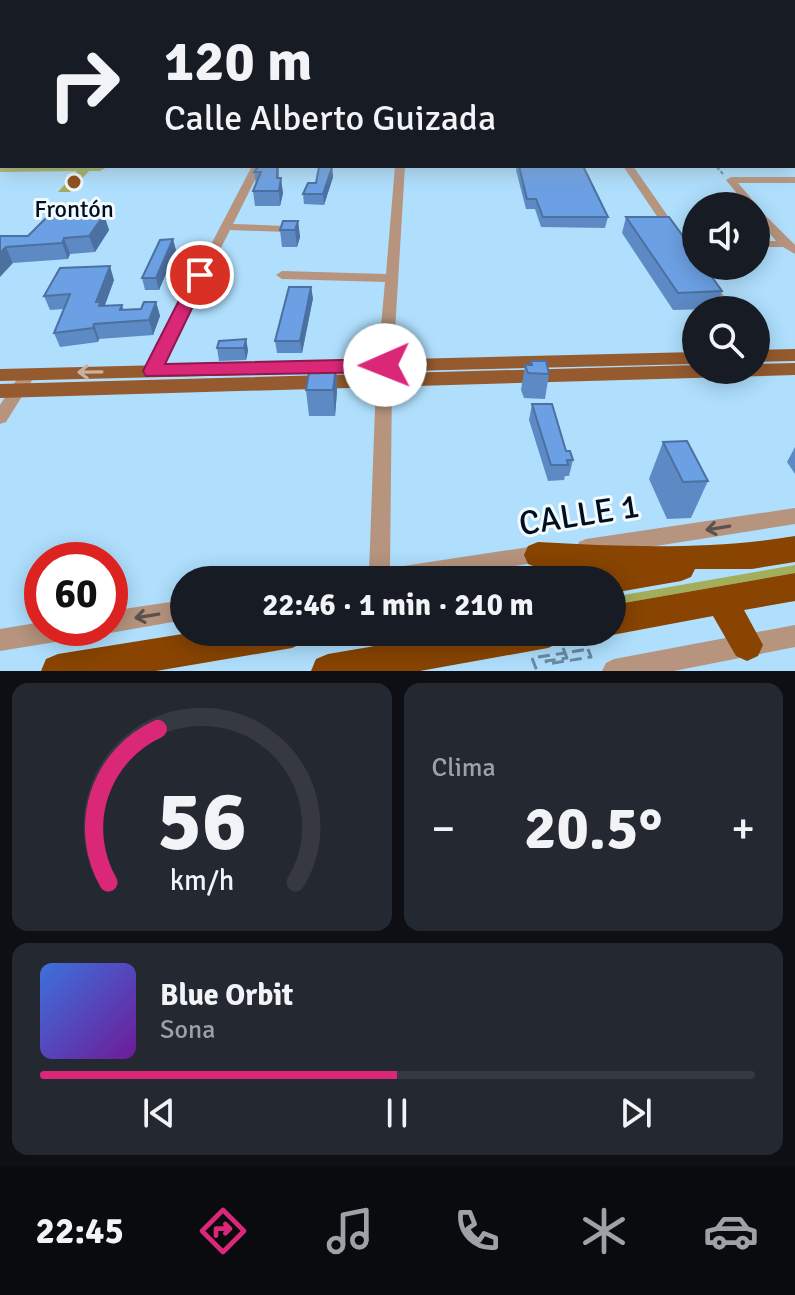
<!DOCTYPE html>
<html lang="es">
<head>
<meta charset="utf-8">
<style>
	:root { --surface:#171b24; --page:#242831; --text:#f1f3f6; --muted:#9ea1a6; --line:#363941; --accent:#db2777 }
	body { margin:0; font-family:Signika,sans-serif; background:var(--page); color:var(--text); height:100vh; display:flex; flex-direction:column; font-size:30px; white-space:nowrap }
	* { box-sizing:border-box; margin:0 }
	p { font-size:26px; color:var(--muted) }
	.icon { flex:none; width:44px; height:44px; fill:none; stroke:currentColor; stroke-width:2; stroke-linecap:round; stroke-linejoin:round }
	.map { position:relative; height:671px; overflow:hidden }
	.sheet { display:flex; flex-direction:column; gap:12px; padding:12px; background:#0d0f14; flex:1 }
	.sheet>* { flex:none }
	.hud { position:absolute; left:0px; top:0px; width:796px; height:168px; box-shadow:0 4px 20px #0003; background:#171b24; color:var(--text); overflow:hidden }
	.controls { position:absolute; left:682px; top:192px; display:grid; gap:16px }
	.controls a { display:grid; place-items:center; width:88px; height:88px; border-radius:50%; background:var(--surface); box-shadow:0 4px 20px #0003; font-size:40px }
	.speed { position:absolute; left:24px; top:542px; display:flex; gap:16px; font-size:40px; font-weight:700; text-align:center }
	.speed>* { display:grid; place-content:center; width:104px; height:104px; border-radius:50%; background:var(--surface); box-shadow:0 4px 20px #0003; line-height:1 }
	.speed .limit { border:12px solid #d22; background:#fff; color:#111 }
	.pin { position:absolute; display:grid; place-items:center; width:68px; height:68px; color:#fff; margin:-34px; border:4px solid #fff; border-radius:50%; box-shadow:0 2px 8px #0007 }
	.me { position:absolute; width:88px; margin:-44px; rotate:269deg; stroke-linejoin:round; filter:drop-shadow(0 0 6px #0008) }
	.turn { display:flex; align-items:center; gap:28px; height:168px; padding:0 32px; font-size:36px }
	.turn .icon { width:104px; height:104px; stroke-width:2.5 }
	.turn b { display:block; font-size:56px; line-height:68px }
	.big { font-size:60px; font-weight:700; line-height:1.1 }
	.sheet .tile { flex:1; display:flex; flex-direction:column; justify-content:center; gap:12px; min-width:0; padding:0 28px; border-radius:16px; background:var(--page) }
	.sheet .dial { align-items:center; gap:0 }
	.dial svg { height:208px; overflow:visible; fill:none; stroke:var(--line); stroke-width:7; stroke-linecap:round; text-anchor:middle }
	.dial text { fill:var(--text); stroke:none }
	.song { display:flex; align-items:center; gap:24px }
	.cover { width:96px; height:96px; border-radius:12px; background:linear-gradient(135deg,hsl(220 70% 55%),hsl(280 70% 35%)) }
	.played { height:8px; border-radius:4px; background:linear-gradient(90deg,var(--accent) 50%,var(--line) 50%) }
	.keys { display:flex; justify-content:space-around; direction:ltr }
	.heat { display:flex; justify-content:space-between; align-items:center; font-size:44px; direction:ltr }
	.sheet .tiles { flex:1; display:grid; gap:12px; grid-template-columns:1fr 1fr }
	.tile:last-child { grid-column:span 2 }
	.trip { position:absolute; left:170px; top:566px; width:456px; height:80px; border-radius:40px; background:var(--surface); box-shadow:0 4px 20px #0003; font-weight:700; line-height:80px; text-align:center }
	.tabs { display:flex; height:128px; justify-content:space-around; align-items:center; background:#090b0e; color:var(--muted) }
	.tabs .icon { width:56px; height:56px }
	.tabs .active { color:var(--accent) }
	.tabs b { font-size:36px; color:var(--text) }
	.map>svg:first-child { display:block }
	.green { fill:#a3ae5a }
	.lines { fill:none; stroke-linecap:round; stroke-linejoin:round }
	.path-far1 { stroke:#698ca4; stroke-width:2; stroke-dasharray:5 2; stroke-linecap:butt }
	.path { stroke:#698ca4; stroke-width:3; stroke-dasharray:12 6; stroke-linecap:butt }
	.minor { fill:#b6947e; fill-rule:evenodd }
	.major { fill:#955a2e; fill-rule:evenodd }
	.highway { fill:#840; fill-rule:evenodd }
	.wall { fill:#5d8ac4 }
	.shaded-wall { fill:#4c70a0 }
	.building { fill:#6ca0e4; stroke:#4c70a0; stroke-width:2 }
	.oneway { stroke:#c8b2a1 }
	.oneway2 { stroke:#5b524e }
	.route { fill:#db2777; stroke:#8e194d; stroke-width:2 }
	.poi-dot { fill:#93531e; stroke:#f2faff; stroke-width:3 }
	.labels { text-anchor:middle; stroke-width:6; stroke-linejoin:round; paint-order:stroke }
	.far-poi-label { font-size:24px; fill:#000f1d; stroke:#f2faff }
	.near-street-label { font-size:34px; fill:#000f1d; stroke:#f2faff }
</style>
</head>
<body>
<div class="map">
<svg width="795" height="671" viewBox="0 0 795 671">
	<rect width="100%" height="100%" fill="#afdffd"/>
	<g class="green">
		<path d="M0 137 2 166H109L100 171H89L70 192H58L77 171 0 172Z"/>
		<path d="M795 565V573L612 605V597Z"/>
	</g>
	<g class="lines">
		<path class="path-far1" d="M716 166 723 174"/>
		<g class="path">
			<path d="M510 575 531 573"/>
			<path d="M563 648 565 653"/>
			<path d="M588 649 591 657 547 664 546 661 567 658 565 653Z"/>
			<path d="M538 657 565 653"/>
			<path d="M532 658 537 671"/>
		</g>
		<g class="minor">
			<rect x="794" y="97" width="1" height="4"/>
			<rect x="794" y="119" width="1" height="4"/>
			<rect x="0" y="131" width="2" height="6"/>
			<rect x="794" y="146" width="1" height="6"/>
			<path d="M252 166H262L233 224 286 226 292 229 286 232 230 230 159 371 157 374H147L145 371Z"/>
			<path d="M395 166H405L392 381 390 568 542 545 549 548 552 554 549 560 434 580H363L366 573 369 572 376 381 385 282 282 279 276 275 282 271 386 274Z"/>
			<path d="M623 166H633L679 232 677 234H669Z"/>
			<path d="M795 177V183H738L756 204 757 207 795 245V254L783 247H756V241H776L756 217V206H747L726 180 731 177Z"/>
			<path d="M681 240H696V246L677 245V241Z"/>
			<path d="M696 262V266H702L734 310H720L690 266Z"/>
			<path d="M28 369 36 374 6 422 0 424V405L23 370Z"/>
			<path d="M795 508V524L586 557 579 554 576 548 579 542 586 539Z"/>
			<path d="M184 600V620L110 633 102 628H110V611Z"/>
			<path d="M42 622V628H85L82 636 74 639 0 651V629Z"/>
			<path d="M795 625V647L674 671H602L606 663 614 659Z"/>
			<path d="M371 632H393L397 671H373Z"/>
		</g>
		<g class="major">
			<path d="M795 349V361L756 362V350Z"/>
			<path d="M696 352V364L0 381V369Z"/>
			<path d="M795 363V375L0 398V384L696 365V370H756V364Z"/>
		</g>
		<g class="highway">
			<path d="M795 536V562L752 569H695L691 577 681 581 612 593V580H590L594 571 538 568 528 564 524 555 528 546 538 542C622 547 711 550 795 536Z"/>
			<path d="M795 573V601L744 610 763 645 758 656 747 661 736 656 713 616 612 635 604 632H612V605Z"/>
			<path d="M195 632H308L303 643 292 648 156 671H41L46 659 58 654Z"/>
			<path d="M457 632H564L559 643 548 648 420 671H311L316 659 328 654Z"/>
		</g>
	</g>
	<g class="wall">
		<rect x="0" y="93" width="2" height="33"/>
		<path d="M259 166H279V178L283 193 280 206H255L253 191 256 185 254 172Z"/>
		<path d="M517 166H583L608 217 605 228 541 227 535 209H526L516 170Z"/>
		<path d="M332 167 333 177 324 205 304 204 303 194Z"/>
		<path d="M104 215 109 230 95 252 70 254 68 259 13 263 0 236H28Z"/>
		<path d="M626 217 722 291 716 309 673 310 622 233Z"/>
		<path d="M298 221 300 237 297 247H282L280 230Z"/>
		<path d="M176 250 159 290H145L142 278Z"/>
		<path d="M114 280 105 305H122L124 310 141 309 156 302 160 316 153 335 99 339 98 342 60 347 54 333 64 309 50 310 44 296Z"/>
		<path d="M313 298 302 353H277L275 341Z"/>
		<path d="M246 339 248 351 246 360 219 361 217 348Z"/>
		<path d="M531 361 549 374 545 399 524 398 521 390 525 365H530Z"/>
		<path d="M336 366 337 391 335 416H309L306 390Z"/>
		<path d="M532 404 573 460 569 476H565L564 480 548 481 529 420Z"/>
		<path d="M663 442 708 481 691 518 667 519 649 479Z"/>
		<path d="M795 447V474L787 462Z"/>
	</g>
	<g class="shaded-wall">
		<path d="M332 167 333 177 324 205 323 194Z"/>
		<path d="M281 178 283 193 280 206 279 191Z"/>
		<path d="M104 215 109 230 95 252 89 236Z"/>
		<path d="M298 221 300 237 297 247 295 230Z"/>
		<path d="M64 238 70 254 68 259 62 243Z"/>
		<path d="M173 239 176 250 159 290 156 278Z"/>
		<path d="M6 247 13 263 0 277V253Z"/>
		<path d="M110 266 114 280 103 310 96 302Z"/>
		<path d="M311 287 313 298 302 353 300 341Z"/>
		<path d="M156 302 160 316 153 335 149 320Z"/>
		<path d="M94 324 99 339 98 342 93 328Z"/>
		<path d="M246 339 248 351 246 360 244 348Z"/>
		<path d="M336 366 337 391 335 416 333 390Z"/>
	</g>
	<g class="building">
		<rect x="0" y="93" width="2" height="20"/>
		<path d="M259 166H277V178H281L279 191H253L261 172H254Z"/>
		<path d="M519 166H583L608 217H543L536 199H527Z"/>
		<path d="M319 167H332L323 194H303L308 183H316Z"/>
		<path d="M50 214 104 215 89 236 64 238 62 243 6 247 0 253V236H28Z"/>
		<path d="M626 217H669L696 254V266H704L722 291 678 293Z"/>
		<path d="M283 221H298L295 230H280Z"/>
		<path d="M173 239 156 278H142L160 240Z"/>
		<path d="M110 266 96 302H100L99 306 122 305 120 310 141 309 144 302H156L149 320 94 324 93 328 54 333 70 294 44 296 60 268Z"/>
		<path d="M289 287H311L300 341H275Z"/>
		<path d="M246 339 244 348H217L219 341Z"/>
		<path d="M531 361H546L549 374 528 373 525 365H532Z"/>
		<path d="M336 366 333 390H306L310 367Z"/>
		<path d="M532 404H552L566 451H570L573 460H567L568 465H551Z"/>
		<path d="M687 441 708 481 683 482 663 442Z"/>
	</g>
	<defs><path id="oneway-shaft" d="M-6 0H5M1.5-3L5.5 0L1.5 3" fill="none" stroke-width="1.6" stroke-linecap="round" stroke-linejoin="round" transform="scale(2)"/></defs>
	<use class="oneway" href="#oneway-shaft" transform="translate(90 372) rotate(179)"/>
	<g class="oneway2">
		<use href="#oneway-shaft" transform="translate(718 528) rotate(171)"/>
		<use href="#oneway-shaft" transform="translate(147 616) rotate(171)"/>
	</g>
	<linearGradient id="sky" x2="0" y2="1"><stop stop-color="#8aa3e1"/><stop offset="0.5" stop-color="#dbf1fe"/><stop offset="1" stop-color="#dbf1fe" stop-opacity="0"/></linearGradient>
	<rect width="795" height="187" fill="url(#sky)"/>
	<path class="route" d="M200 270 208 275 165 364 385 359 395 365 385 372 146 376 143 371 192 275Z"/>
	<circle class="poi-dot" cx="74" cy="182" r="8"/>
	<g class="labels">
		<g class="far-poi-label">
			<text x="74" y="217">Frontón</text>
		</g>
		<g class="near-street-label">
			<text transform="translate(579 514) rotate(-9)" y="12">CALLE 1</text>
		</g>
	</g>
</svg>
<div class="controls">
<a><svg class="icon" aria-label="sound" viewBox="0 0 24 24"><path d="M4 9h4l5-4v14l-5-4H4zM17 9q2 3 0 6"/></svg></a>
<a><svg class="icon" aria-label="search" viewBox="0 0 24 24"><circle cx="10" cy="10" r="6"/><path d="M15 15l6 6"/></svg></a>
</div>
<div class="speed"><div class="limit">60</div></div>
<div class="pin" style="left:200px;top:275px;background:#d93025"><svg class="icon" aria-label="arrive" viewBox="0 0 24 24"><path d="M6 21V4h12l-3 4 3 4H6"/></svg></div>
<svg class="me" style="left:385px;top:365px" viewBox="-20 -20 40 40"><circle r="19" fill="#fff"/><path d="M0-13L10 11 0 6-10 11z" fill="#db2777"/></svg>
<div class="trip">22:46 · 1 min · 210 m</div>
<div class="hud">
<div class="turn"><svg class="icon" aria-label="right" viewBox="0 0 24 24"><path d="M7 20v-9h11M14 6l5 5-5 5"/></svg><div><b>120 m</b>Calle Alberto Guizada</div></div>
</div>
</div>
<section class="sheet">
<div class="tiles">
<div class="tile dial"><svg viewBox="0 0 100 80">
<path d="M14 69A42 42 0 1 1 86 69"/>
<path d="M14 69A42 42 0 0 1 33 10" stroke="#db2777"/>
<text x="50" y="56" font-size="32" font-weight="700">56</text>
<text x="50" y="72" font-size="11">km/h</text>
</svg></div>
<div class="tile"><p>Clima</p>
<div class="heat"><a>−</a><b class="big">20.5°</b><a>+</a></div>
</div>
<div class="tile">
<div class="song"><i class="cover"></i><div><b>Blue Orbit</b><p>Sona</p></div></div>
<div class="played"></div>
<div class="keys"><svg class="icon" aria-label="previous" viewBox="0 0 24 24"><path d="M18 5L8 12l10 7zM5 5v14"/></svg><svg class="icon" aria-label="pause" viewBox="0 0 24 24"><path d="M8 5v14M16 5v14"/></svg><svg class="icon" aria-label="next" viewBox="0 0 24 24"><path d="M6 5l10 7-10 7zM19 5v14"/></svg></div>
</div>
</div>
</section>
<nav class="tabs">
<b>22:45</b>
<svg class="icon active" aria-label="directions" viewBox="0 0 24 24"><path d="M12 3l9 9-9 9-9-9zM9 14v-3h6M13 9l2 2-2 2"/></svg>
<svg class="icon" aria-label="music" viewBox="0 0 24 24"><path d="M9 18V5l10-2v13"/><circle cx="6" cy="18" r="3"/><circle cx="16" cy="16" r="3"/></svg>
<svg class="icon" aria-label="phone" viewBox="0 0 24 24"><path d="M5 4h4l2 5-3 2q2 4 5 5l2-3 5 2v4C11 20 4 13 5 4z"/></svg>
<svg class="icon" aria-label="climate" viewBox="0 0 24 24"><path d="M12 3v18M4 7l16 10M4 17L20 7"/></svg>
<svg class="icon" aria-label="car" viewBox="0 0 24 24"><path d="M5 17H2v-5l4-1 3-4h7l3 4 3 1v5h-3M9 17h6M6 11h13"/><circle cx="7" cy="17" r="2"/><circle cx="17" cy="17" r="2"/></svg>
</nav>
</body>
</html>
